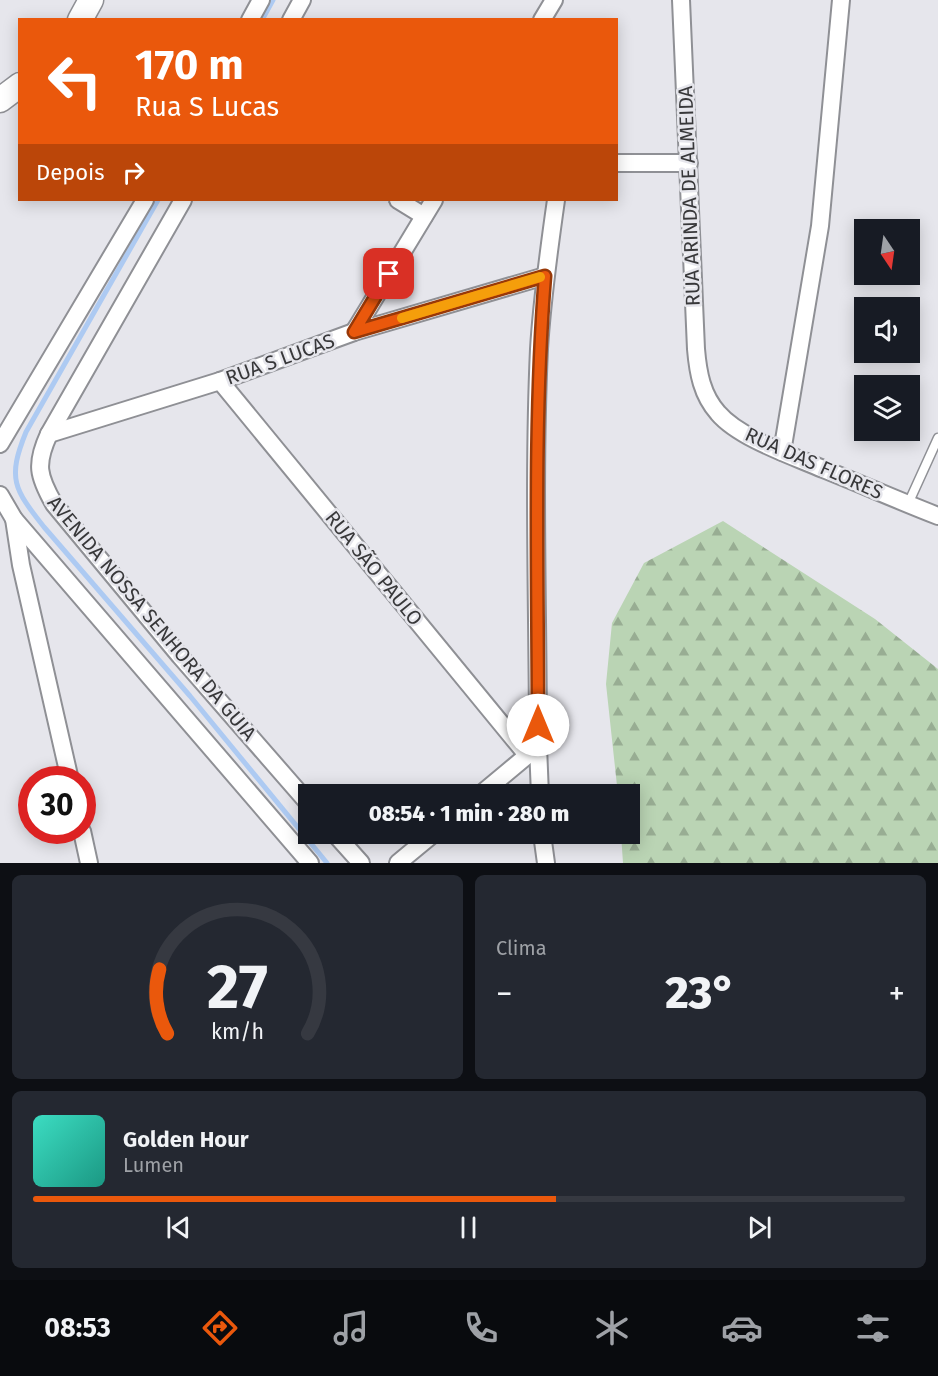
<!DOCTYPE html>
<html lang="pt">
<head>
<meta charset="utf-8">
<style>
	:root { --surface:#171b24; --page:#242831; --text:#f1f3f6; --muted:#9ea1a6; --line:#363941; --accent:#ea580c }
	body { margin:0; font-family:"Fira Sans",sans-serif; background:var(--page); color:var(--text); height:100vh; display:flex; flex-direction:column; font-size:22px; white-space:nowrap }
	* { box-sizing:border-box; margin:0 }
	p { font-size:20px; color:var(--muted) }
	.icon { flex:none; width:33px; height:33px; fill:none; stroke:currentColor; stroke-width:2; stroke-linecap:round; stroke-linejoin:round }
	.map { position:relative; height:863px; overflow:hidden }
	.sheet { display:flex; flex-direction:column; gap:12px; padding:12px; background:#0d0f14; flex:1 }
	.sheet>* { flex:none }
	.hud { position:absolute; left:18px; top:18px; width:600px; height:183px; border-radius:0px; box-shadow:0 3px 15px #0003; background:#ea580c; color:#fff; overflow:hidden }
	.needle { width:39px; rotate:167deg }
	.fabs { position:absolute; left:854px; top:219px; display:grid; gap:12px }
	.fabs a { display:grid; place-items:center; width:66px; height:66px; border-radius:0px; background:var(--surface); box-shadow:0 3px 15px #0003; font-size:30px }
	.speed { position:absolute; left:18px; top:766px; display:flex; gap:12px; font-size:30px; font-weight:700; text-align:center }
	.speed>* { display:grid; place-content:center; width:78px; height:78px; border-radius:50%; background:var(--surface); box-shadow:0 3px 15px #0003; line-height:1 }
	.speed .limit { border:9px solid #d22; background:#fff; color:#111 }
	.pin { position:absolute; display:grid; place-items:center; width:51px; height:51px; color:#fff; margin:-26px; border-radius:12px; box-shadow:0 3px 9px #0006 }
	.me { position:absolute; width:66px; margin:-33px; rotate:0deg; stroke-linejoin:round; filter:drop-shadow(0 0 4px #0008) }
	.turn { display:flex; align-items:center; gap:21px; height:126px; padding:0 18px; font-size:27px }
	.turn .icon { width:78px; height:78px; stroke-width:2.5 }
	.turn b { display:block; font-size:42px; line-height:51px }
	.then { display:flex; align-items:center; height:57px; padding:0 18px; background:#0003; gap:12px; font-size:22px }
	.big { font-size:45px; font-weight:800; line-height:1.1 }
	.sheet .tile { flex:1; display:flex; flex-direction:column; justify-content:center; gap:9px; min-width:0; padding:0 21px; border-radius:9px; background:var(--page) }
	.sheet .dial { align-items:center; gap:0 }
	.dial svg { height:156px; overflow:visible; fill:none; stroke:var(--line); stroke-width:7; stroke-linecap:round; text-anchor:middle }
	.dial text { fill:var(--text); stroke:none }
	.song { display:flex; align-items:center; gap:18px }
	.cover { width:72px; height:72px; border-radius:9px; background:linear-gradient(135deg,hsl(170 70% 55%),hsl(170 70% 35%)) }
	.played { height:6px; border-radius:3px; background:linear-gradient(90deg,var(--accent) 60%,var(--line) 60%) }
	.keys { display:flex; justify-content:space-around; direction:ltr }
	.heat { display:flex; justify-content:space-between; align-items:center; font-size:33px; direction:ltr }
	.sheet .tiles { flex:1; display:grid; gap:12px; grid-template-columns:1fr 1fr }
	.tile:last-child { grid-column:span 2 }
	.trip { position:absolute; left:298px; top:784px; width:342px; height:60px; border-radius:0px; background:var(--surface); box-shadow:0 3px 15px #0003; font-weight:800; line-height:60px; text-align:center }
	.menu { display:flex; height:96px; justify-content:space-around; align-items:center; background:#090b0e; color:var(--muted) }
	.menu .icon { width:42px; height:42px }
	.menu .on { color:var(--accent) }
	.menu b { font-size:27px; color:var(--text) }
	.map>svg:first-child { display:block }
	.forest { fill:url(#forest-firs) }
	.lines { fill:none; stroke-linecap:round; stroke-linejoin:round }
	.stream { stroke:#adcaf2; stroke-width:5 }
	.lane-casing { stroke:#8f9095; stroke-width:11 }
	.street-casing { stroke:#8f9095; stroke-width:20 }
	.secondary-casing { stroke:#8f9095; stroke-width:27 }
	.lane { stroke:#fff; stroke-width:8 }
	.street { stroke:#fff; stroke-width:16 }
	.secondary { stroke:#fff; stroke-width:24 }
	.route-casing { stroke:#983908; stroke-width:15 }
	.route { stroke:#ea580c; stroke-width:10 }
	.slow { stroke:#f59e0b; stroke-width:10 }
	.labels { text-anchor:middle; stroke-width:5; stroke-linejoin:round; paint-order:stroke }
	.street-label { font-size:20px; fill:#38383a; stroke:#e6e6ec }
</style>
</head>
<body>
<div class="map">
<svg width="938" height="863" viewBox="0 0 938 863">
	<defs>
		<pattern id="forest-firs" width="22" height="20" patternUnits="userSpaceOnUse" patternTransform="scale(1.5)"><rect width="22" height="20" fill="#bad4b4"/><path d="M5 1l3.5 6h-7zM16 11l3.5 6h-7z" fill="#98ad93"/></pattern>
	</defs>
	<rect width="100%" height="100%" fill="#e6e6ec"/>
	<path class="forest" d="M723 521 875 619 938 669V863H623L621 834H630V795H618L606 684 612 623 644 563Z"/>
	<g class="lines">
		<g class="stream">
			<path d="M262 20 273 0"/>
			<path d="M158 200 26 432C7 479 14 489 44 527L190 696 327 863"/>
		</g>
		<g class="lane-casing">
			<path id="lane" d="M908 504 938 438"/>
		</g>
		<g class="street-casing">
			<g id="street">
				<path d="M681 0 696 349C698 373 702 395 718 413 739 438 793 456 823 469 861 484 899 501 938 516"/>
				<path d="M250 20 261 0"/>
				<path d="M291 20 302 0"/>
				<path d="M542 20 554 0"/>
				<path d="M616 163H689"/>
				<path d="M183 200 49 434C35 464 38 476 54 504L180 656 309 804"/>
				<path d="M398 200 424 216"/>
				<path d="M354 332 434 200"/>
				<path d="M220 381 527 755"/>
				<path d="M49 434 220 381 354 332 545 276"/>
				<path d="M0 444 145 200"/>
				<path d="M782 452 820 226 841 0"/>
				<path d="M0 495 14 519 310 863"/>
				<path d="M14 519 21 565 70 780"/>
				<path d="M480 795 535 749"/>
				<path d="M540 795 538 746C538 614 533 481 539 349 542 299 549 249 556 200"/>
				<path d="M82 831 89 863"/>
				<path d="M335 834 361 863"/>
				<path d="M542 834 546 863"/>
				<path d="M398 863 433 834"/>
			</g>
		</g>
		<g class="secondary-casing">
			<g id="secondary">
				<path d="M80 20 91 0"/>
				<path d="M0 100 20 85"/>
			</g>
		</g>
		<use href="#lane" class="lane"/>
		<use href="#street" class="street"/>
		<use href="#secondary" class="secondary"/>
	</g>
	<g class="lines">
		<g class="route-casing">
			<path id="route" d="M389 274 354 332 545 276C533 425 538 575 538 725"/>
		</g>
		<use href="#route" class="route"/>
		<path class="slow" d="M402 318 540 277"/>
	</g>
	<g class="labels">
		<g class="street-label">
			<text transform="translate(689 196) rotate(-92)" y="7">RUA ARINDA DE ALMEIDA</text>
			<text transform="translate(280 359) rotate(-20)" y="7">RUA S LUCAS</text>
			<text transform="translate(814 463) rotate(24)" y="7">RUA DAS FLORES</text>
			<text transform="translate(374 568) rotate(51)" y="7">RUA SÃO PAULO</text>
			<text transform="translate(152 618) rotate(50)" y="7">AVENIDA NOSSA SENHORA DA GUIA</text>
		</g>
	</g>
</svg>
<div class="fabs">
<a><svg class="needle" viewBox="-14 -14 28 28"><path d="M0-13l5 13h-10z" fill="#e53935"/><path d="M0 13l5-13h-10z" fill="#9ea1a6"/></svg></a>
<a><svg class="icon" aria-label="sound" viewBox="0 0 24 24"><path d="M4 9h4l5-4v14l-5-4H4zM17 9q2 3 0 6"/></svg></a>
<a><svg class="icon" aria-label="layers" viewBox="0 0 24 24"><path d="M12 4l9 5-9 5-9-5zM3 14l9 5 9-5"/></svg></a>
</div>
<div class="speed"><div class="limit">30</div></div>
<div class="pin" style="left:389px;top:274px;background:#d93025"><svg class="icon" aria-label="arrive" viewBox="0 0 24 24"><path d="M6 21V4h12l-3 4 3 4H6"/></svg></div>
<svg class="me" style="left:538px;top:725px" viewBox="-20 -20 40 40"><circle r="19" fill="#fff"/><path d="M0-13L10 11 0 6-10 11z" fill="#ea580c"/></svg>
<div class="trip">08:54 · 1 min · 280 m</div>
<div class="hud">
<div class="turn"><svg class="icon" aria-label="left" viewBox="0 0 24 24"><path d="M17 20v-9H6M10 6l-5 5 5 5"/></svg><div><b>170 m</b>Rua S Lucas</div></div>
<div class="then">Depois<svg class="icon" aria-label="right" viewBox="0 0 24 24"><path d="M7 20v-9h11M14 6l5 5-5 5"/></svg></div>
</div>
</div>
<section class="sheet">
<div class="tiles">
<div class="tile dial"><svg viewBox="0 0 100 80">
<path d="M14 69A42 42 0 1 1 86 69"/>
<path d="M14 69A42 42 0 0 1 10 36" stroke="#ea580c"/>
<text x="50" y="56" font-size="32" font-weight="700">27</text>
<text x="50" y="72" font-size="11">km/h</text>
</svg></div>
<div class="tile"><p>Clima</p>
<div class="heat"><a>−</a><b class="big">23°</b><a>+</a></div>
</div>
<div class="tile">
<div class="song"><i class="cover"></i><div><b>Golden Hour</b><p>Lumen</p></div></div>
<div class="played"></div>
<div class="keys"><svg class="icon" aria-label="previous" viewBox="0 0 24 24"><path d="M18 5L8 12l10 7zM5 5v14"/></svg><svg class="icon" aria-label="pause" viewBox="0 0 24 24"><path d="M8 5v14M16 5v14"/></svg><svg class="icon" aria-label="next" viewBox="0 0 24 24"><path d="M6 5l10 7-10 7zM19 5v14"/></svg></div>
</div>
</div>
</section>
<nav class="menu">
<b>08:53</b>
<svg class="icon on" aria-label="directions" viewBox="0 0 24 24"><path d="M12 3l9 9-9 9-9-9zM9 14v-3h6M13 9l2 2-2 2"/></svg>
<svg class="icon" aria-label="music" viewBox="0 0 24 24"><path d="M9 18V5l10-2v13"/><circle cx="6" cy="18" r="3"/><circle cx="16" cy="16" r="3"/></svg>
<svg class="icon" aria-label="phone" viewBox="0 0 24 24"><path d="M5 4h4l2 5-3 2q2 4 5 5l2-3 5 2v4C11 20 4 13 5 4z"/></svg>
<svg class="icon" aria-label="climate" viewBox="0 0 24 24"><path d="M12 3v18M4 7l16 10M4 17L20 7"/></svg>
<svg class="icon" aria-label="car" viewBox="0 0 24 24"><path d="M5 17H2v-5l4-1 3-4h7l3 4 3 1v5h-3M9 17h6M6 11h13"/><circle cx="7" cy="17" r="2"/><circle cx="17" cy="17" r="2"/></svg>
<svg class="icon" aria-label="filters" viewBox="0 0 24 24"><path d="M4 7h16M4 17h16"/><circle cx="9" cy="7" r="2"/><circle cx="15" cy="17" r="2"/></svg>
</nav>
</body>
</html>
